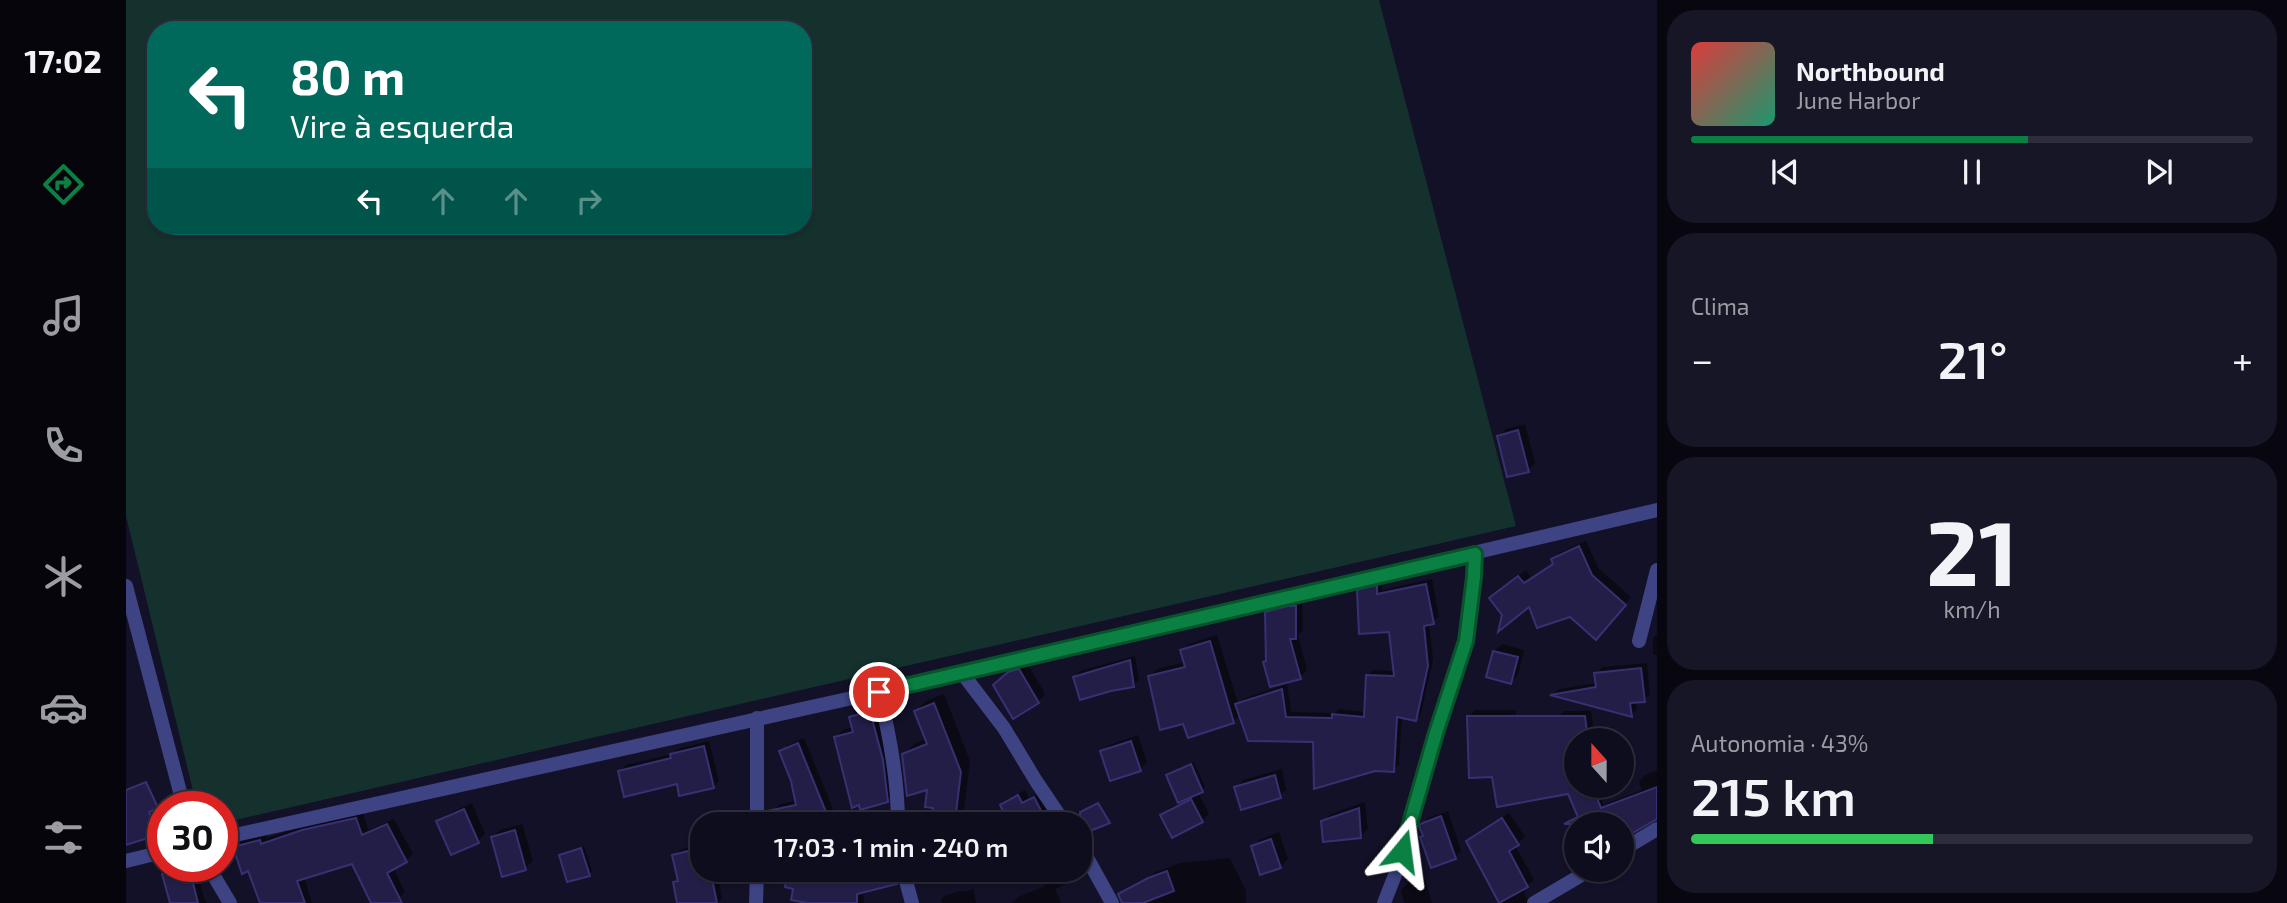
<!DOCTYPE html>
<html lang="pt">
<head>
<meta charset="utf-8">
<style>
	:root { --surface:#0e0d1d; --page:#171626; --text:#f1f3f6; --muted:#9b9ca4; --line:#2e2d3b; --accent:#0b8043 }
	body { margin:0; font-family:"Exo 2",sans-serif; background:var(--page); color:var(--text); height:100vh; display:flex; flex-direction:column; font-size:26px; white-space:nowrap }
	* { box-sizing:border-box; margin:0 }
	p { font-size:23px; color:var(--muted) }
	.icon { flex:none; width:38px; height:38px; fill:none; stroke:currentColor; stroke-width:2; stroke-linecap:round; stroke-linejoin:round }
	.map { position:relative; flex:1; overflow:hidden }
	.details { display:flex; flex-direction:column; gap:10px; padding:10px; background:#080710; width:630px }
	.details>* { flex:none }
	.top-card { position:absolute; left:21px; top:21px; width:665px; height:214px; border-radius:28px; box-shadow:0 2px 5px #0004,0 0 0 2px var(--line); background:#00695c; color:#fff; overflow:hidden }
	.needle { width:46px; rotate:339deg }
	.buttons { position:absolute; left:1438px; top:728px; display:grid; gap:14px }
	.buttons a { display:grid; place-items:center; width:70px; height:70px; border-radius:50%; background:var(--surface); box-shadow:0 2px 5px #0004,0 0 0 2px var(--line); font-size:35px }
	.speed { position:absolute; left:21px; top:791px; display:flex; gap:14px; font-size:35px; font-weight:700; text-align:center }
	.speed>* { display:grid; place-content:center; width:91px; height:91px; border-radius:50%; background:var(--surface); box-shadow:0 2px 5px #0004,0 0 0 2px var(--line); line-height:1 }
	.speed .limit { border:10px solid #d22; background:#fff; color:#111 }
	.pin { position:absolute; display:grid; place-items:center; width:60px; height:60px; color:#fff; margin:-30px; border:4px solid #fff; border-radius:50%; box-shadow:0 2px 7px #0007 }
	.me { position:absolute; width:77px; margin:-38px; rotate:16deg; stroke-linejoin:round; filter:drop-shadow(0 0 5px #0008) }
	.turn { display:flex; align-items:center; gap:24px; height:147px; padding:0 28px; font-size:32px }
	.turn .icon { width:91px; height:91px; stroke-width:2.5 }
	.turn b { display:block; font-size:49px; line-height:60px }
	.lanes { display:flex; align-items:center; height:66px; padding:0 28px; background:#0003; justify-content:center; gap:35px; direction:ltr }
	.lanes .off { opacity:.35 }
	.big { font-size:52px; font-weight:600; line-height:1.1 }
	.details .tile { flex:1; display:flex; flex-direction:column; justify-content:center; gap:10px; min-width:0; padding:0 24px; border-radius:28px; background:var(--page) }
	.details .dial { align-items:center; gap:0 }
	.dial b { font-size:91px; line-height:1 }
	.song { display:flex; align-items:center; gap:21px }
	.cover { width:84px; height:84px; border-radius:10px; background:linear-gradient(135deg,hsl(0 70% 55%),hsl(160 70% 35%)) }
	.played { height:7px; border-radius:4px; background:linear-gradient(90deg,var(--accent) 60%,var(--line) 60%) }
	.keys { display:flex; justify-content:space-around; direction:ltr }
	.heat { display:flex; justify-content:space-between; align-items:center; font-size:38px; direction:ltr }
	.charge { height:10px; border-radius:5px; background:linear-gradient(90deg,#34c759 43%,var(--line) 0) }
	.trip { position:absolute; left:564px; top:812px; width:402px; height:70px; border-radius:28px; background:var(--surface); box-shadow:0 2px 5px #0004,0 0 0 2px var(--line); font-weight:600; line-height:70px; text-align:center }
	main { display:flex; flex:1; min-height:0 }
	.tab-bar { display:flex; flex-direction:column; width:126px; justify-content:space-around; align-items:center; background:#06050c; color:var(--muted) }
	.tab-bar .icon { width:49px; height:49px }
	.tab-bar .selected { color:var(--accent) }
	.tab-bar b { font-size:32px; color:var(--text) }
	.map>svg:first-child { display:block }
	.green { fill:#14312d; fill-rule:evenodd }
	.shadow { fill:#0007 }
	.building { fill:#221e48; stroke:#373172; stroke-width:2 }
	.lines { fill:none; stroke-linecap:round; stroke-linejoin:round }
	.street { stroke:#3e4384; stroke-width:14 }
	.route-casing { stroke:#07532c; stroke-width:18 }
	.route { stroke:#0b8043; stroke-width:12 }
</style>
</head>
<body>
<main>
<nav class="tab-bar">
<b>17:02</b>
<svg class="icon selected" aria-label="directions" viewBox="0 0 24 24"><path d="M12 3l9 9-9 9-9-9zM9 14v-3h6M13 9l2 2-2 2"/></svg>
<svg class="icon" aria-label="music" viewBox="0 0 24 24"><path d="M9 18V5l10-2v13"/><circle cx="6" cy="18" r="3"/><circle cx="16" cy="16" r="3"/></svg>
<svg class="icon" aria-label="phone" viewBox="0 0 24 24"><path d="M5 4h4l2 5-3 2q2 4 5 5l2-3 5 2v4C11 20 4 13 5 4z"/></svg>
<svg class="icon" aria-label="climate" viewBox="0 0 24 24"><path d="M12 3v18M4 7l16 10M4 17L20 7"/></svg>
<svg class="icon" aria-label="car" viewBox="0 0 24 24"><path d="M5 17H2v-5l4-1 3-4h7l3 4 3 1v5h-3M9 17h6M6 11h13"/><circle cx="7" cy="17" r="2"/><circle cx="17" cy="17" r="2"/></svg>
<svg class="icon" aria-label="filters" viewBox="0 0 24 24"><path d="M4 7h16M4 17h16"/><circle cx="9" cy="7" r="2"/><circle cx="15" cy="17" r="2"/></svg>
</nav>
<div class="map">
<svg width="1531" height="903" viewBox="0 0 1531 903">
	<rect width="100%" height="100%" fill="#131127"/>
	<path class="green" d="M0 0H1253L1390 526 96 823V807H71L0 516ZM30 30H677V226H30Z"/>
	<g class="shadow">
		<path d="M1399 424 1409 463 1402 470 1373 436 1380 429Z"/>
		<path d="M1460 541 1472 568 1505 597 1476 631 1444 615 1404 605 1378 614 1372 592 1400 570 1405 577 1428 563 1427 559 1433 553Z"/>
		<path d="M1306 579 1313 617 1303 624 1307 659 1295 714 1290 719 1276 716 1273 765 1267 770 1115 714 1107 721 1058 722 1024 676 1031 669 1059 662 1056 651 1063 644 1091 635 1112 704 1117 699 1161 684 1165 712 1209 713 1213 709 1240 712 1241 676 1247 670 1269 671 1265 630 1233 591 1239 585 1256 581V590Z"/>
		<path d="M1176 600 1177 630 1172 635 1181 670 1174 677 1142 660 1141 612 1148 605Z"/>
		<path d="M1531 634V655H1527V638Z"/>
		<path d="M1376 644 1398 650 1392 675 1384 682 1368 652Z"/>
		<path d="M1009 656 1013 680 1007 685 949 677 954 671Z"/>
		<path d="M901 663 919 694 912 702 888 716 870 686 891 665Z"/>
		<path d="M1521 663 1524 694 1518 700 1510 701 1511 709 1505 715 1428 694 1433 689 1471 683 1470 674 1477 667Z"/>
		<path d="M818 694 844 761 838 809 828 819 809 807 803 788 778 754 788 744 801 739 790 711 800 701Z"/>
		<path d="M752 705 768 793 761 800 709 737 717 730 727 727 725 717 732 710Z"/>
		<path d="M1349 710H1390L1389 737 1432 717 1438 711H1465L1469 740H1451V786H1475L1477 805 1516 790 1513 782 1519 775 1531 770V817L1496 824H1456L1444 792 1367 775 1343 717Z"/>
		<path d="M1012 735 1021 762 1014 770 976 752 983 745Z"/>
		<path d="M678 738 707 809 701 816 690 820 691 824H650L648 810 654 804 670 801 667 781 655 751 662 745Z"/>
		<path d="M583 741 593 781 587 787 494 771 500 765 546 754 552 749Z"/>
		<path d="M1068 762 1079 787 1072 792 1083 814 1076 821 1036 815 1043 808 1054 803 1042 775Z"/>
		<path d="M1156 769 1160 790 1152 797 1110 788 1117 780Z"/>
		<path d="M899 790 903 798 915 792 939 824H837L852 814 879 811 876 805 882 799Z"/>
		<path d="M1239 802 1242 829 1235 836 1197 822 1205 814Z"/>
		<path d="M346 803 359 834 352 841 312 822 320 815Z"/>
		<path d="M956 809 960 828 954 834V824H950L947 816Z"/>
		<path d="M1322 811 1335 851 1329 858 1298 835 1296 824 1302 818Z"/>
		<path d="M237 813 242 830 268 819 287 854 280 860 267 867 279 892 273 898 264 903H247L227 861 178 877 186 903H136L123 869 109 848 115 841 140 834 141 838 184 824Z"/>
		<path d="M1383 813 1399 837 1389 845 1408 880 1397 888 1402 903H1375L1342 842 1348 835Z"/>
		<path d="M396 824 407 861 399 868 366 837 374 830Z"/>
		<path d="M1153 832 1162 859 1155 866 1135 873 1127 846 1135 839Z"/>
		<path d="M576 844V870H591L596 898 592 903H553L549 883 553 878 548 856 554 850Z"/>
		<path d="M458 846 466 871 463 874 435 855 438 852Z"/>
		<path d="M954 851 963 870 957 876 929 889 935 903H886L892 897 919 886 911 870H954Z"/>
		<path d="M1104 858 1120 891V903H1002L998 893 1004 886 1030 872 1054 863Z"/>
		<path d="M49 866H71L77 895 81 903H46L38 874Z"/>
		<path d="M664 870H775L777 876 770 882 737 891 738 903H692L669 887 661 886Z"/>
		<path d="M1299 879 1306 903H1278L1275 890 1282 883Z"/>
		<path d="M848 889 850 903H816L815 899 818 896 837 890 838 892Z"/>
	</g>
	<g class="building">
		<path d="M1392 430 1403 472 1381 477 1371 436Z"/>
		<path d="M1453 546 1466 575 1500 605 1470 640 1444 617 1411 628 1403 607 1372 632 1376 615 1363 598 1392 576 1398 583 1427 564 1425 559Z"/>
		<path d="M1300 584 1308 624 1298 626 1302 666 1290 721 1271 717 1268 772 1249 771 1188 789 1187 742 1122 741 1109 704 1156 689 1160 717 1206 718V714L1238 717 1240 675 1268 676 1263 632 1233 634 1231 590 1251 585V594Z"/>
		<path d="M1162 606H1170V639H1164L1175 679 1144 687 1137 662 1140 661 1139 612Z"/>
		<path d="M1084 641 1108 723 1062 738 1057 724 1034 730 1022 676 1059 667 1054 650Z"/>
		<path d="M1367 651 1392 657 1385 684 1360 677Z"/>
		<path d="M1004 660 1008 687 985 691 954 700 947 677Z"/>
		<path d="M1515 668 1519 702 1504 703 1506 717 1424 695 1470 687 1468 673Z"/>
		<path d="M893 669 913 703 887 719 867 685 882 672Z"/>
		<path d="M808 703 835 772 829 821 806 818 807 808 799 807 801 790 781 796 776 754 801 744 788 711Z"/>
		<path d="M744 711 757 760 762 802 734 810 733 805 726 808 708 737 727 732 723 717Z"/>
		<path d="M1341 716H1459L1462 740H1451V786H1466L1475 808 1531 787V819L1496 839V824H1438L1452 817 1442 794 1371 807 1366 777 1343 778Z"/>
		<path d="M1005 741 1015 771 984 781 974 751Z"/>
		<path d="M672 743 702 817 684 824H641V811L670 805 665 781 653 751Z"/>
		<path d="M578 746 588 788 553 796 551 784 498 797 492 771 545 758 544 754Z"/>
		<path d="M1065 764 1077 792 1052 803 1040 775Z"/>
		<path d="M1149 775 1155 798 1115 810 1108 787Z"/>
		<path d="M20 782 32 808 23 812 31 835 0 845V790Z"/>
		<path d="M892 795 896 803 908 797 922 824H857L878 813 874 805Z"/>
		<path d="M1065 799 1077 822 1046 838 1034 815Z"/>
		<path d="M972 803 984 823 954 835V812Z"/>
		<path d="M1233 808 1235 838 1197 842 1195 821Z"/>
		<path d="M338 809 353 843 325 855 310 821Z"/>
		<path d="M1315 816 1330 859 1305 868 1294 837 1297 836 1293 826 1294 824Z"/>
		<path d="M230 818 236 835 261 824 281 862 261 873 276 903H245L226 864 171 881 179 903H134L122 871 116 874 107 847 134 840 135 844 176 830Z"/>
		<path d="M1376 818 1393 845 1383 851 1402 887 1373 903 1340 841Z"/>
		<path d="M389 830 400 870 376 877 365 837Z"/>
		<path d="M1145 839 1155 868 1134 875 1125 846Z"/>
		<path d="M455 848 464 876 441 882 433 855Z"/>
		<path d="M574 848 576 870H579L581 875 585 874 591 903H551L547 882 552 881 546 855Z"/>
		<path d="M63 867 72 903H44L36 874Z"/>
		<path d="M662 870H691L724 875 746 870H768L771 884 731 894V903H681L665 900 667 889 659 887Z"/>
		<path d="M1041 871 1048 891 1017 903H996L992 894 1022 878Z"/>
	</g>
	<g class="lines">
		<g class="street">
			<path d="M0 586 58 807"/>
			<path d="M1513 641 1531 570"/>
			<path d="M836 673 878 728 910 781 939 824"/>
			<path d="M753 692C764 736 772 779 772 824"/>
			<path d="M631 824V718"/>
			<path d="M96 838 753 692 1531 510"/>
			<path d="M954 845 986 903"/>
			<path d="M1496 850 1531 829"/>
			<path d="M0 861 37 852"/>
			<path d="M82 866 104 903"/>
			<path d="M777 870 786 903"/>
			<path d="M630 903 631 870"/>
			<path d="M1258 903 1269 875 1310 733 1340 641 1348 577 1349 554"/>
			<path d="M1408 903 1464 870"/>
		</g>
	</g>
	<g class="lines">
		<g class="route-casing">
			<path id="route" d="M753 692 1349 554 1348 577 1340 641 1310 733 1276 851"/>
		</g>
		<use href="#route" class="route"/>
	</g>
</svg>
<div class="buttons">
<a><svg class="needle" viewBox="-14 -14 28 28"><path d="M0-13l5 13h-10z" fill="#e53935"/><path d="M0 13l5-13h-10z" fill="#9b9ca4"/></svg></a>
<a><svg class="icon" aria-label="sound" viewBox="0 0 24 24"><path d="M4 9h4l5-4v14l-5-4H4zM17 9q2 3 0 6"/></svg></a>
</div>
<div class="speed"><div class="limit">30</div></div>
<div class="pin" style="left:753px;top:692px;background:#d93025"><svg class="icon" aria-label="arrive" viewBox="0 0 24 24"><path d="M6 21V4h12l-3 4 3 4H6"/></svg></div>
<svg class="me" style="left:1276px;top:851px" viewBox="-20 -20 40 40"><path d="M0-17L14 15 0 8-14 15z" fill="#0b8043" stroke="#fff" stroke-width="4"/></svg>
<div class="trip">17:03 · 1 min · 240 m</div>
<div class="top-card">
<div class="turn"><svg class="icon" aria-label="left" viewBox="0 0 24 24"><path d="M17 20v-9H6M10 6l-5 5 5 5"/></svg><div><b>80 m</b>Vire à esquerda</div></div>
<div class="lanes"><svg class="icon" aria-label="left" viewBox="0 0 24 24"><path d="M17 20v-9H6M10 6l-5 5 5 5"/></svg><svg class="icon off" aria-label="ahead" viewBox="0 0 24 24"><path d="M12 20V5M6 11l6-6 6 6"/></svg><svg class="icon off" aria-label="ahead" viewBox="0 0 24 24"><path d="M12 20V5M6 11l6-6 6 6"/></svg><svg class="icon off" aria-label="right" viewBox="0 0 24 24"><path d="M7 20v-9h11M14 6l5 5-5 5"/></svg></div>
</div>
</div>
<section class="details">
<div class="tile">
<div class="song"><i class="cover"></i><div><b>Northbound</b><p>June Harbor</p></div></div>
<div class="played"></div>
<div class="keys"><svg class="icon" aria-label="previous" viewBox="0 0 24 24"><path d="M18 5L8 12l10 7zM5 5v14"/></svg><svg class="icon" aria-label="pause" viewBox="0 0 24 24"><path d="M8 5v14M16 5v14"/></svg><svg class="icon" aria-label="next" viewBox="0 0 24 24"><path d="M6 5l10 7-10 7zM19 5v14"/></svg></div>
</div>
<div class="tile"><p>Clima</p>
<div class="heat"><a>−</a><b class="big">21°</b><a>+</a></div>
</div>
<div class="tile dial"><b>21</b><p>km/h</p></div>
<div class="tile"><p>Autonomia · 43%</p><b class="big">215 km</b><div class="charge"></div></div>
</section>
</main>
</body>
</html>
